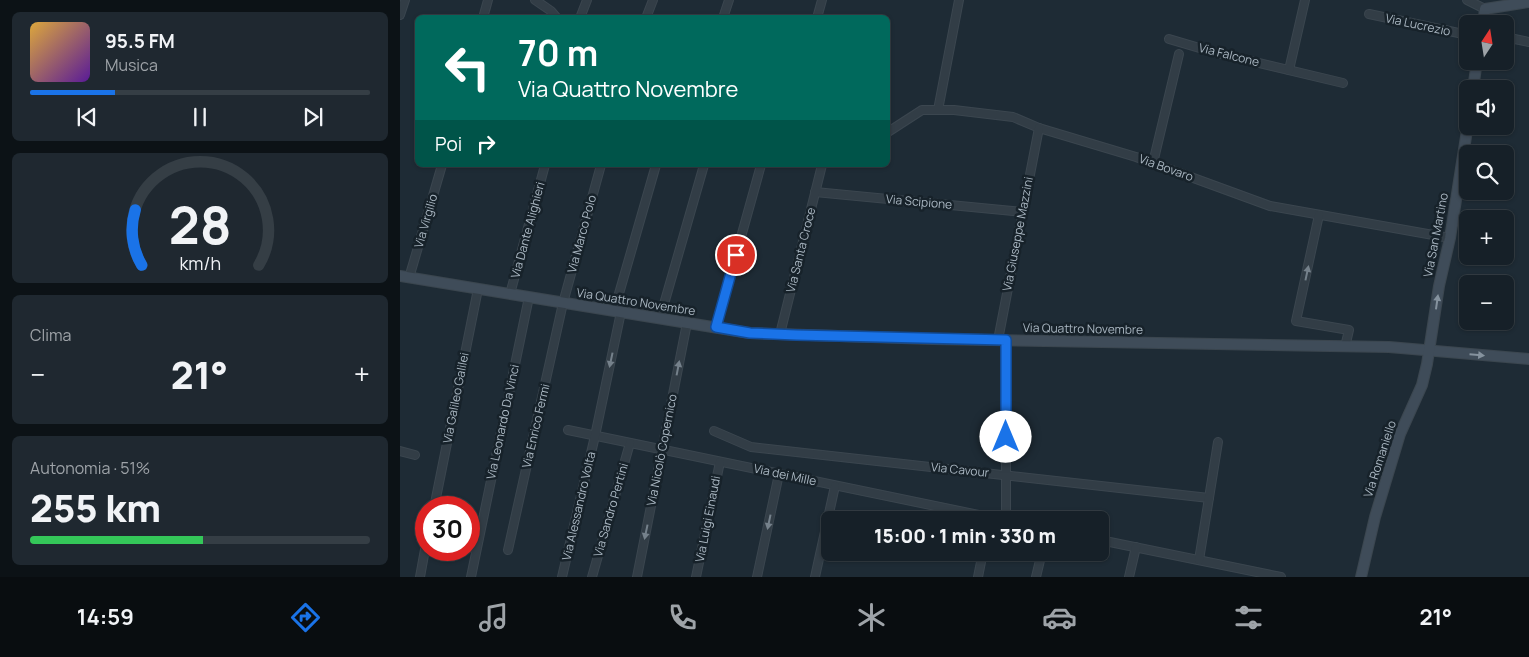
<!DOCTYPE html>
<html lang="it">
<head>
<meta charset="utf-8">
<style>
	:root { --surface:#162028; --page:#1f2830; --text:#f1f3f6; --muted:#9ea3a8; --line:#353e45; --accent:#1a73e8 }
	body { margin:0; font-family:Manrope,sans-serif; background:var(--page); color:var(--text); height:100vh; display:flex; flex-direction:column; font-size:19px; white-space:nowrap }
	* { box-sizing:border-box; margin:0 }
	p { font-size:16px; color:var(--muted) }
	.icon { flex:none; width:28px; height:28px; fill:none; stroke:currentColor; stroke-width:2; stroke-linecap:round; stroke-linejoin:round }
	.map { position:relative; flex:1; overflow:hidden }
	.panel { display:flex; flex-direction:column; gap:12px; padding:12px; background:#0c1216; width:400px }
	.panel>* { flex:none }
	.banner { position:absolute; left:15px; top:15px; width:475px; height:152px; border-radius:8px; box-shadow:0 1px 4px #0004,0 0 0 1px var(--line); background:#00695c; color:#fff; overflow:hidden }
	.needle { width:32px; rotate:12deg }
	.tools { position:absolute; left:1059px; top:15px; display:grid; gap:10px }
	.tools a { display:grid; place-items:center; width:55px; height:55px; border-radius:8px; background:var(--surface); box-shadow:0 1px 4px #0004,0 0 0 1px var(--line); font-size:25px }
	.speed { position:absolute; left:15px; top:496px; display:flex; gap:10px; font-size:25px; font-weight:700; text-align:center }
	.speed>* { display:grid; place-content:center; width:65px; height:65px; border-radius:50%; background:var(--surface); box-shadow:0 1px 4px #0004,0 0 0 1px var(--line); line-height:1 }
	.speed .limit { border:8px solid #d22; background:#fff; color:#111 }
	.pin { position:absolute; display:grid; place-items:center; width:42px; height:42px; color:#fff; margin:-21px; border:2px solid #fff; border-radius:50%; box-shadow:0 1px 5px #0007 }
	.me { position:absolute; width:55px; margin:-28px; rotate:0deg; stroke-linejoin:round; filter:drop-shadow(0 0 4px #0008) }
	.turn { display:flex; align-items:center; gap:18px; height:105px; padding:0 20px; font-size:22px }
	.turn .icon { width:65px; height:65px; stroke-width:2.5 }
	.turn b { display:block; font-size:35px; line-height:42px }
	.then { display:flex; align-items:center; height:48px; padding:0 20px; background:#0003; gap:10px; font-size:19px }
	.big { font-size:38px; font-weight:800; line-height:1.1 }
	.panel .widget { flex:1; display:flex; flex-direction:column; justify-content:center; gap:8px; min-width:0; padding:0 18px; border-radius:8px; background:var(--page) }
	.panel .dial { align-items:center; gap:0 }
	.dial svg { height:130px; overflow:visible; fill:none; stroke:var(--line); stroke-width:7; stroke-linecap:round; text-anchor:middle }
	.dial text { fill:var(--text); stroke:none }
	.song { display:flex; align-items:center; gap:15px }
	.cover { width:60px; height:60px; border-radius:8px; background:linear-gradient(135deg,hsl(40 70% 55%),hsl(270 70% 35%)) }
	.played { height:5px; border-radius:2px; background:linear-gradient(90deg,var(--accent) 25%,var(--line) 25%) }
	.keys { display:flex; justify-content:space-around; direction:ltr }
	.heat { display:flex; justify-content:space-between; align-items:center; font-size:28px; direction:ltr }
	.charge { height:8px; border-radius:4px; background:linear-gradient(90deg,#34c759 51%,var(--line) 0) }
	.trip { position:absolute; left:421px; top:511px; width:288px; height:50px; border-radius:8px; background:var(--surface); box-shadow:0 1px 4px #0004,0 0 0 1px var(--line); font-weight:800; line-height:50px; text-align:center }
	.dock { display:flex; height:80px; justify-content:space-around; align-items:center; background:#090d10; color:var(--muted) }
	.dock .icon { width:35px; height:35px }
	.dock .active { color:var(--accent) }
	.dock b { font-size:22px; color:var(--text) }
	main { display:flex; flex:1; min-height:0 }
	.map>svg:first-child { display:block }
	.lines { fill:none; stroke-linecap:round; stroke-linejoin:round }
	.street-casing { stroke:#3b464f; stroke-width:10 }
	.secondary-casing { stroke:#3b464f; stroke-width:12 }
	.street { stroke:#323d46; stroke-width:8 }
	.secondary { stroke:#3f4c59; stroke-width:10 }
	.oneway { fill:#75818b }
	.oneway2 { fill:#85929e }
	.route-casing { stroke:#114b97; stroke-width:12 }
	.route { stroke:#1a73e8; stroke-width:9 }
	.labels { text-anchor:middle; stroke-width:5; stroke-linejoin:round; paint-order:stroke }
	.street-label { font-size:12px; fill:#abb8c3; stroke:#17222a }
</style>
</head>
<body>
<main>
<section class="panel">
<div class="widget">
<div class="song"><i class="cover"></i><div><b>95.5 FM</b><p>Musica</p></div></div>
<div class="played"></div>
<div class="keys"><svg class="icon" aria-label="previous" viewBox="0 0 24 24"><path d="M18 5L8 12l10 7zM5 5v14"/></svg><svg class="icon" aria-label="pause" viewBox="0 0 24 24"><path d="M8 5v14M16 5v14"/></svg><svg class="icon" aria-label="next" viewBox="0 0 24 24"><path d="M6 5l10 7-10 7zM19 5v14"/></svg></div>
</div>
<div class="widget dial"><svg viewBox="0 0 100 80">
<path d="M14 69A42 42 0 1 1 86 69"/>
<path d="M14 69A42 42 0 0 1 10 35" stroke="#1a73e8"/>
<text x="50" y="56" font-size="32" font-weight="700">28</text>
<text x="50" y="72" font-size="11">km/h</text>
</svg></div>
<div class="widget"><p>Clima</p>
<div class="heat"><a>−</a><b class="big">21°</b><a>+</a></div>
</div>
<div class="widget"><p>Autonomia · 51%</p><b class="big">255 km</b><div class="charge"></div></div>
</section>
<div class="map">
<svg width="1129" height="577" viewBox="0 0 1129 577">
	<rect width="100%" height="100%" fill="#1e2b35"/>
	<g class="lines">
		<g class="street-casing">
			<g id="street">
				<path d="M135 0 151 11 157 18"/>
				<path d="M1067 0 1085 9"/>
				<path d="M969 14 1068 35"/>
				<path d="M0 15 5 0"/>
				<path d="M83 18 88 0"/>
				<path d="M180 18 187 0"/>
				<path d="M246 18 253 0"/>
				<path d="M323 18 329 0"/>
				<path d="M417 18 422 0"/>
				<path d="M1105 37 1129 42"/>
				<path d="M769 39 813 52 943 83"/>
				<path d="M889 70 905 0"/>
				<path d="M538 110 559 0"/>
				<path d="M488 132 522 110H554L613 117 639 128 736 157 870 206 1050 238"/>
				<path d="M753 163 779 54"/>
				<path d="M415 192 623 212"/>
				<path d="M919 215 896 321 949 330 945 347"/>
				<path d="M9 278 42 165"/>
				<path d="M110 294 145 165"/>
				<path d="M214 311 256 165"/>
				<path d="M260 318 304 165"/>
				<path d="M316 327 361 165"/>
				<path d="M380 334 422 165"/>
				<path d="M598 340 639 128"/>
				<path d="M168 430 603 520"/>
				<path d="M314 431 351 447 809 498"/>
				<path d="M0 451 15 455"/>
				<path d="M34 508 78 289"/>
				<path d="M606 520V340"/>
				<path d="M700 540 881 577"/>
				<path d="M108 550 163 303 201 165"/>
				<path d="M799 560 818 442"/>
				<path d="M20 577 26 544"/>
				<path d="M71 577 129 297"/>
				<path d="M162 577 195 436 221 312"/>
				<path d="M192 577 230 443"/>
				<path d="M237 577 287 323"/>
				<path d="M296 577 320 462"/>
				<path d="M357 577 379 474"/>
				<path d="M415 577 435 486"/>
				<path d="M578 577 583 552"/>
				<path d="M636 577 642 552"/>
				<path d="M729 577 736 547"/>
			</g>
		</g>
		<g class="secondary-casing">
			<g id="secondary">
				<path d="M1083 24 1085 9 1129 2"/>
				<path d="M1073 89 1077 61"/>
				<path d="M0 276 349 333 532 339 989 347 1129 359"/>
				<path d="M961 577 975 517 1000 434 1022 385 1027 364 1039 286 1050 238 1068 124"/>
			</g>
		</g>
		<use href="#street" class="street"/>
		<use href="#secondary" class="secondary"/>
	</g>
	<defs><path id="oneway-solid" d="M-6-.8H1V-3.2L6.5 0L1 3.2V.8H-6Z" transform="scale(1.25)"/></defs>
	<g class="oneway">
		<use href="#oneway-solid" transform="translate(907 273) rotate(-78)"/>
		<use href="#oneway-solid" transform="translate(211 360) rotate(102)"/>
		<use href="#oneway-solid" transform="translate(278 368) rotate(-79)"/>
		<use href="#oneway-solid" transform="translate(369 522) rotate(102)"/>
		<use href="#oneway-solid" transform="translate(246 532) rotate(102)"/>
	</g>
	<g class="oneway2">
		<use href="#oneway-solid" transform="translate(1037 302) rotate(-82)"/>
		<use href="#oneway-solid" transform="translate(1077 355) rotate(5)"/>
	</g>
	<g class="lines">
		<g class="route-casing">
			<path id="route" d="M336 255 316 327 350 333 396 335 606 340V437"/>
		</g>
		<use href="#route" class="route"/>
	</g>
	<g class="labels">
		<g class="street-label">
			<text transform="translate(1018 25) rotate(12)" y="4">Via Lucrezio</text>
			<text transform="translate(829 55) rotate(14)" y="4">Via Falcone</text>
			<text transform="translate(766 168) rotate(20)" y="4">Via Bovaro</text>
			<text transform="translate(519 202) rotate(5)" y="4">Via Scipione</text>
			<text transform="translate(26 221) rotate(-74)" y="4">Via Virgilio</text>
			<text transform="translate(128 230) rotate(-75)" y="4">Via Dante Alighieri</text>
			<text transform="translate(182 234) rotate(-75)" y="4">Via Marco Polo</text>
			<text transform="translate(618 234) rotate(-79)" y="4">Via Giuseppe Mazzini</text>
			<text transform="translate(1036 235) rotate(-79)" y="4">Via San Martino</text>
			<text transform="translate(401 250) rotate(-76)" y="4">Via Santa Croce</text>
			<text transform="translate(236 302) rotate(9)" y="4">Via Quattro Novembre</text>
			<text transform="translate(683 329) rotate(1)" y="4">Via Quattro Novembre</text>
			<text transform="translate(56 398) rotate(-79)" y="4">Via Galileo Galilei</text>
			<text transform="translate(103 422) rotate(-78)" y="4">Via Leonardo Da Vinci</text>
			<text transform="translate(136 426) rotate(-77)" y="4">Via Enrico Fermi</text>
			<text transform="translate(262 450) rotate(-79)" y="4">Via Nicolò Copernico</text>
			<text transform="translate(980 459) rotate(-72)" y="4">Via Romaniello</text>
			<text transform="translate(560 470) rotate(6)" y="4">Via Cavour</text>
			<text transform="translate(385 475) rotate(12)" y="4">Via dei Mille</text>
			<text transform="translate(179 506) rotate(-77)" y="4">Via Alessandro Volta</text>
			<text transform="translate(211 510) rotate(-74)" y="4">Via Sandro Pertini</text>
			<text transform="translate(308 519) rotate(-79)" y="4">Via Luigi Einaudi</text>
		</g>
	</g>
</svg>
<div class="tools">
<a><svg class="needle" viewBox="-14 -14 28 28"><path d="M0-13l5 13h-10z" fill="#e53935"/><path d="M0 13l5-13h-10z" fill="#9ea3a8"/></svg></a>
<a><svg class="icon" aria-label="sound" viewBox="0 0 24 24"><path d="M4 9h4l5-4v14l-5-4H4zM17 9q2 3 0 6"/></svg></a>
<a><svg class="icon" aria-label="search" viewBox="0 0 24 24"><circle cx="10" cy="10" r="6"/><path d="M15 15l6 6"/></svg></a>
<a>+</a>
<a>−</a>
</div>
<div class="speed"><div class="limit">30</div></div>
<div class="pin" style="left:336px;top:255px;background:#d93025"><svg class="icon" aria-label="arrive" viewBox="0 0 24 24"><path d="M6 21V4h12l-3 4 3 4H6"/></svg></div>
<svg class="me" style="left:606px;top:437px" viewBox="-20 -20 40 40"><circle r="19" fill="#fff"/><path d="M0-13L10 11 0 6-10 11z" fill="#1a73e8"/></svg>
<div class="trip">15:00 · 1 min · 330 m</div>
<div class="banner">
<div class="turn"><svg class="icon" aria-label="left" viewBox="0 0 24 24"><path d="M17 20v-9H6M10 6l-5 5 5 5"/></svg><div><b>70 m</b>Via Quattro Novembre</div></div>
<div class="then">Poi<svg class="icon" aria-label="right" viewBox="0 0 24 24"><path d="M7 20v-9h11M14 6l5 5-5 5"/></svg></div>
</div>
</div>
</main>
<nav class="dock">
<b>14:59</b>
<svg class="icon active" aria-label="directions" viewBox="0 0 24 24"><path d="M12 3l9 9-9 9-9-9zM9 14v-3h6M13 9l2 2-2 2"/></svg>
<svg class="icon" aria-label="music" viewBox="0 0 24 24"><path d="M9 18V5l10-2v13"/><circle cx="6" cy="18" r="3"/><circle cx="16" cy="16" r="3"/></svg>
<svg class="icon" aria-label="phone" viewBox="0 0 24 24"><path d="M5 4h4l2 5-3 2q2 4 5 5l2-3 5 2v4C11 20 4 13 5 4z"/></svg>
<svg class="icon" aria-label="climate" viewBox="0 0 24 24"><path d="M12 3v18M4 7l16 10M4 17L20 7"/></svg>
<svg class="icon" aria-label="car" viewBox="0 0 24 24"><path d="M5 17H2v-5l4-1 3-4h7l3 4 3 1v5h-3M9 17h6M6 11h13"/><circle cx="7" cy="17" r="2"/><circle cx="17" cy="17" r="2"/></svg>
<svg class="icon" aria-label="filters" viewBox="0 0 24 24"><path d="M4 7h16M4 17h16"/><circle cx="9" cy="7" r="2"/><circle cx="15" cy="17" r="2"/></svg>
<b>21°</b>
</nav>
</body>
</html>
